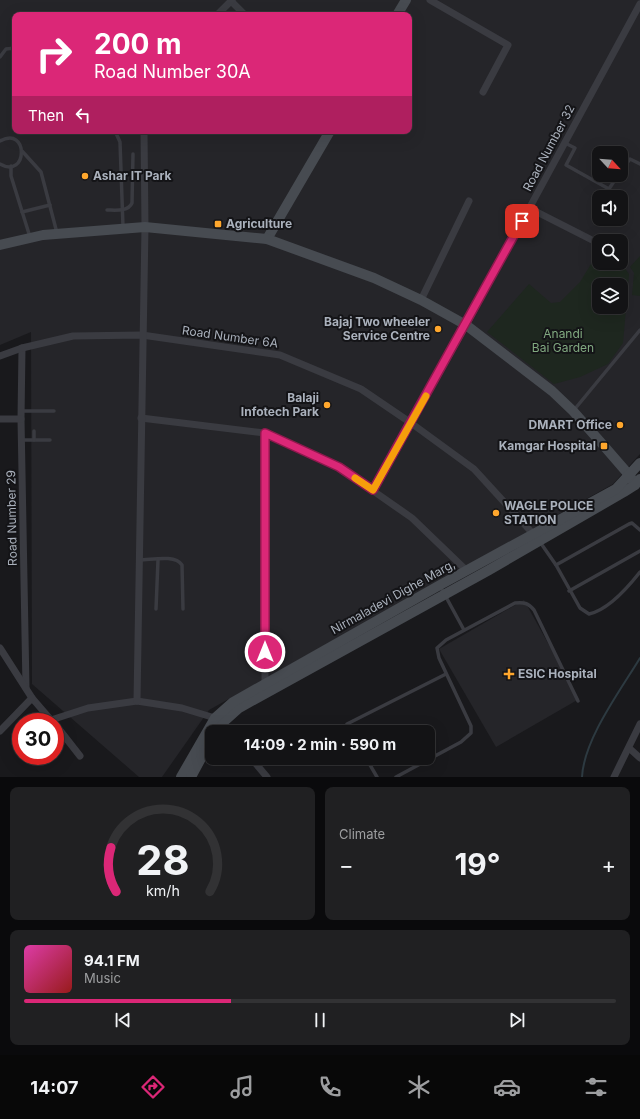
<!DOCTYPE html>
<html lang="en">
<head>
<meta charset="utf-8">
<style>
	:root { --surface:#131315; --page:#202022; --text:#f1f3f6; --muted:#9d9ea0; --line:#323234; --accent:#db2777 }
	body { margin:0; font-family:Inter,sans-serif; background:var(--page); color:var(--text); height:100vh; display:flex; flex-direction:column; font-size:15px; white-space:nowrap }
	* { box-sizing:border-box; margin:0 }
	p { font-size:13px; color:var(--muted) }
	.icon { flex:none; width:22px; height:22px; fill:none; stroke:currentColor; stroke-width:2; stroke-linecap:round; stroke-linejoin:round }
	.map { position:relative; height:777px; overflow:hidden }
	.details { display:flex; flex-direction:column; gap:10px; padding:10px; background:#0a0a0c; flex:1 }
	.details>* { flex:none }
	.banner { position:absolute; left:12px; top:12px; width:400px; height:122px; border-radius:8px; box-shadow:0 4px 16px #0002,0 0 0 1px var(--line); background:#db2777; color:#fff; overflow:hidden }
	.needle { width:26px; rotate:116deg }
	.controls { position:absolute; left:592px; top:146px; display:grid; gap:8px }
	.controls a { display:grid; place-items:center; width:36px; height:36px; border-radius:8px; background:var(--surface); box-shadow:0 4px 16px #0002,0 0 0 1px var(--line); font-size:20px }
	.speed { position:absolute; left:12px; top:713px; display:flex; gap:8px; font-size:20px; font-weight:700; text-align:center }
	.speed>* { display:grid; place-content:center; width:52px; height:52px; border-radius:50%; background:var(--surface); box-shadow:0 4px 16px #0002,0 0 0 1px var(--line); line-height:1 }
	.speed .limit { border:6px solid #d22; background:#fff; color:#111 }
	.pin { position:absolute; display:grid; place-items:center; width:34px; height:34px; color:#fff; margin:-17px; border-radius:8px; box-shadow:0 2px 6px #0006 }
	.me { position:absolute; width:44px; margin:-22px; rotate:0deg; stroke-linejoin:round; filter:drop-shadow(0 0 3px #0008) }
	.turn { display:flex; align-items:center; gap:14px; height:84px; padding:0 16px; font-size:18px }
	.turn .icon { width:52px; height:52px; stroke-width:2.5 }
	.turn b { display:block; font-size:28px; line-height:34px }
	.then { display:flex; align-items:center; height:38px; padding:0 16px; background:#0003; gap:8px; font-size:15px }
	.big { font-size:30px; font-weight:700; line-height:1.1 }
	.details .widget { flex:1; display:flex; flex-direction:column; justify-content:center; gap:6px; min-width:0; padding:0 14px; border-radius:8px; background:var(--page) }
	.details .dial { align-items:center; gap:0 }
	.dial svg { height:104px; overflow:visible; fill:none; stroke:var(--line); stroke-width:7; stroke-linecap:round; text-anchor:middle }
	.dial text { fill:var(--text); stroke:none }
	.song { display:flex; align-items:center; gap:12px }
	.cover { width:48px; height:48px; border-radius:6px; background:linear-gradient(135deg,hsl(320 70% 55%),hsl(0 70% 35%)) }
	.played { height:4px; border-radius:2px; background:linear-gradient(90deg,var(--accent) 35%,var(--line) 35%) }
	.keys { display:flex; justify-content:space-around; direction:ltr }
	.heat { display:flex; justify-content:space-between; align-items:center; font-size:22px; direction:ltr }
	.details .tiles { flex:1; display:grid; gap:10px; grid-template-columns:1fr 1fr }
	.widget:last-child { grid-column:span 2 }
	.trip { position:absolute; left:205px; top:725px; width:230px; height:40px; border-radius:8px; background:var(--surface); box-shadow:0 4px 16px #0002,0 0 0 1px var(--line); font-weight:700; line-height:40px; text-align:center }
	.menu { display:flex; height:64px; justify-content:space-around; align-items:center; background:#080808; color:var(--muted) }
	.menu .icon { width:28px; height:28px }
	.menu .active { color:var(--accent) }
	.menu b { font-size:18px; color:var(--text) }
	.map>svg:first-child { display:block }
	.built { fill:#252529; fill-rule:evenodd }
	.green { fill:#1e271f; fill-rule:evenodd }
	.lines { fill:none; stroke-linecap:round; stroke-linejoin:round }
	.stream { stroke:#2d3a41; stroke-width:2 }
	.lane { stroke:#3a3b41; stroke-width:3.5 }
	.street { stroke:#3a3b41; stroke-width:7 }
	.secondary { stroke:#474b51; stroke-width:10 }
	.route-casing { stroke:#8e194d; stroke-width:10 }
	.route { stroke:#db2777; stroke-width:7 }
	.slow { stroke:#f59e0b; stroke-width:7 }
	.poi-dot { fill:#ffa72d; stroke:#141417; stroke-width:1.5 }
	.labels { text-anchor:middle; stroke-width:4; stroke-linejoin:round; paint-order:stroke }
	.street-label { font-size:12px; fill:#aab1bc; stroke:#141417 }
	.poi-label { font-size:12px; font-weight:bold; fill:#aab1bc; stroke:#141417; text-anchor:start }
	.park-label { font-size:12px; fill:#81a980; stroke:#141417 }
</style>
</head>
<body>
<div class="map">
<svg width="640" height="777" viewBox="0 0 640 777">
	<rect width="100%" height="100%" fill="#19191c"/>
	<g class="built">
		<path d="M0 0H640V454L613 484 209 710 162 777H139L32 684 31 332 0 345ZM15 15H409V131H15ZM599 153H621V175H599ZM599 197H621V219H599ZM599 241H621V263H599ZM599 285H621V307H599Z"/>
		<path d="M524 600 579 699 496 747 439 649Z"/>
	</g>
	<g class="green">
		<path d="M599 251V263H621L629 274 623 343 608 364 580 377 554 384 487 332 529 284 551 303 560 302 580 282ZM599 285H621V307H599Z"/>
		<path d="M640 256V296L632 295 634 273 630 267Z"/>
	</g>
	<g class="lines">
		<path class="stream" d="M582 777C584 739 620 691 640 658"/>
		<g class="lane">
			<path d="M0 57 6 49 15 48"/>
			<path d="M115 131 120 142 123 227"/>
			<path d="M0 141C29 125 28 180 0 164"/>
			<path d="M565 143 575 148 566 165 609 189 618 175"/>
			<path d="M22 151 41 172 57 233"/>
			<path d="M11 166V176L30 237"/>
			<path d="M621 171 630 159 640 164"/>
			<path d="M107 210C115 210 128 212 132 203L133 154"/>
			<path d="M22 212 50 205"/>
			<path d="M574 410 640 330"/>
			<path d="M21 411H54"/>
			<path d="M22 440H50"/>
			<path d="M34 440V431"/>
			<path d="M540 542 556 565 580 608 589 614C608 610 629 586 640 572"/>
			<path d="M140 560C151 560 175 554 182 565L183 609"/>
			<path d="M556 565 629 524 632 523 640 530"/>
			<path d="M440 586 464 630"/>
			<path d="M569 591 640 551"/>
			<path d="M156 609 158 560"/>
			<path d="M352 732 347 724 446 674"/>
			<path d="M366 758 377 777"/>
			<path d="M396 777 461 742 471 733V726L439 658 437 648 446 640 515 603C524 602 528 603 534 610L578 701"/>
		</g>
		<g class="street">
			<path d="M430 0 508 45 483 92"/>
			<path d="M231 1 245 15"/>
			<path d="M217 15 232 0"/>
			<path d="M529 208 592 240"/>
			<path d="M421 300 469 201"/>
			<path d="M22 348 21 419 26 688"/>
			<path d="M0 356 22 348 73 336 142 335 280 355 361 389 411 423 474 469 536 537"/>
			<path d="M141 418 265 433 339 467 412 518 466 570"/>
			<path d="M0 419H21"/>
			<path d="M373 491 466 325 640 4"/>
			<path d="M0 648 32 698 51 720 88 708 137 701 182 708 215 718 228 732"/>
			<path d="M265 684V433"/>
			<path d="M137 701 145 227 144 131"/>
			<path d="M55 724 80 756"/>
			<path d="M0 731 32 698"/>
			<path d="M629 748 640 758"/>
			<path d="M251 758 267 777"/>
			<path d="M614 777 640 724"/>
		</g>
		<g class="secondary">
			<path d="M397 15 406 0"/>
			<path d="M267 239 330 131"/>
			<path d="M0 245 43 235 145 227 267 239 374 278 421 300 466 325 552 391 573 411 604 446 630 476 635 485"/>
			<path d="M216 732 220 725 239 708 489 570 624 492 635 485 640 479"/>
			<path d="M181 777 215 718 233 702 440 585 616 489 640 463"/>
			<path d="M191 777 212 738"/>
		</g>
	</g>
	<g class="lines">
		<g class="route-casing">
			<path id="route" d="M265 652V433L339 467 373 490 522 221"/>
		</g>
		<use href="#route" class="route"/>
		<path class="slow" d="M355 478 373 490 426 396"/>
	</g>
	<g class="poi-dot">
		<circle cx="85" cy="176" r="4"/>
		<rect x="214" y="220" width="8" height="8" rx="2"/>
		<circle cx="438" cy="329" r="4"/>
		<circle cx="327" cy="405" r="4"/>
		<circle cx="620" cy="425" r="4"/>
		<rect x="600" y="442" width="8" height="8" rx="2"/>
		<circle cx="496" cy="513" r="4"/>
		<path d="M507 668h4v4h4v4h-4v4h-4v-4h-4v-4h4z"/>
	</g>
	<g class="labels">
		<g class="street-label">
			<text transform="translate(549 148) rotate(-62)" y="4">Road Number 32</text>
			<text transform="translate(230 337) rotate(8)" y="4">Road Number 6A</text>
			<text transform="translate(12 518) rotate(-91)" y="4">Road Number 29</text>
			<text transform="translate(393 597) rotate(-29)" y="4">Nirmaladevi Dighe Marg,</text>
		</g>
		<g class="poi-label">
			<text x="93" y="180">Ashar IT Park</text>
			<text x="226" y="228">Agriculture</text>
			<text x="430" y="326" text-anchor="end">Bajaj Two wheeler<tspan x="430" dy="14">Service Centre</tspan></text>
			<text x="319" y="402" text-anchor="end">Balaji<tspan x="319" dy="14">Infotech Park</tspan></text>
			<text x="612" y="429" text-anchor="end">DMART Office</text>
			<text x="596" y="450" text-anchor="end">Kamgar Hospital</text>
			<text x="504" y="510">WAGLE POLICE<tspan x="504" dy="14">STATION</tspan></text>
			<text x="518" y="678">ESIC Hospital</text>
		</g>
		<g class="park-label">
			<text x="563" y="338">Anandi<tspan x="563" dy="14">Bai Garden</tspan></text>
		</g>
	</g>
</svg>
<div class="controls">
<a><svg class="needle" viewBox="-14 -14 28 28"><path d="M0-13l5 13h-10z" fill="#e53935"/><path d="M0 13l5-13h-10z" fill="#9d9ea0"/></svg></a>
<a><svg class="icon" aria-label="sound" viewBox="0 0 24 24"><path d="M4 9h4l5-4v14l-5-4H4zM17 9q2 3 0 6"/></svg></a>
<a><svg class="icon" aria-label="search" viewBox="0 0 24 24"><circle cx="10" cy="10" r="6"/><path d="M15 15l6 6"/></svg></a>
<a><svg class="icon" aria-label="layers" viewBox="0 0 24 24"><path d="M12 4l9 5-9 5-9-5zM3 14l9 5 9-5"/></svg></a>
</div>
<div class="speed"><div class="limit">30</div></div>
<div class="pin" style="left:522px;top:221px;background:#d93025"><svg class="icon" aria-label="arrive" viewBox="0 0 24 24"><path d="M6 21V4h12l-3 4 3 4H6"/></svg></div>
<svg class="me" style="left:265px;top:652px" viewBox="-20 -20 40 40"><circle r="17" fill="#db2777" stroke="#fff" stroke-width="3"/><path d="M0-11L8 9 0 5-8 9z" fill="#fff"/></svg>
<div class="trip">14:09 · 2 min · 590 m</div>
<div class="banner">
<div class="turn"><svg class="icon" aria-label="right" viewBox="0 0 24 24"><path d="M7 20v-9h11M14 6l5 5-5 5"/></svg><div><b>200 m</b>Road Number 30A</div></div>
<div class="then">Then<svg class="icon" aria-label="left" viewBox="0 0 24 24"><path d="M17 20v-9H6M10 6l-5 5 5 5"/></svg></div>
</div>
</div>
<section class="details">
<div class="tiles">
<div class="widget dial"><svg viewBox="0 0 100 80">
<path d="M14 69A42 42 0 1 1 86 69"/>
<path d="M14 69A42 42 0 0 1 10 35" stroke="#db2777"/>
<text x="50" y="56" font-size="32" font-weight="700">28</text>
<text x="50" y="72" font-size="11">km/h</text>
</svg></div>
<div class="widget"><p>Climate</p>
<div class="heat"><a>−</a><b class="big">19°</b><a>+</a></div>
</div>
<div class="widget">
<div class="song"><i class="cover"></i><div><b>94.1 FM</b><p>Music</p></div></div>
<div class="played"></div>
<div class="keys"><svg class="icon" aria-label="previous" viewBox="0 0 24 24"><path d="M18 5L8 12l10 7zM5 5v14"/></svg><svg class="icon" aria-label="pause" viewBox="0 0 24 24"><path d="M8 5v14M16 5v14"/></svg><svg class="icon" aria-label="next" viewBox="0 0 24 24"><path d="M6 5l10 7-10 7zM19 5v14"/></svg></div>
</div>
</div>
</section>
<nav class="menu">
<b>14:07</b>
<svg class="icon active" aria-label="directions" viewBox="0 0 24 24"><path d="M12 3l9 9-9 9-9-9zM9 14v-3h6M13 9l2 2-2 2"/></svg>
<svg class="icon" aria-label="music" viewBox="0 0 24 24"><path d="M9 18V5l10-2v13"/><circle cx="6" cy="18" r="3"/><circle cx="16" cy="16" r="3"/></svg>
<svg class="icon" aria-label="phone" viewBox="0 0 24 24"><path d="M5 4h4l2 5-3 2q2 4 5 5l2-3 5 2v4C11 20 4 13 5 4z"/></svg>
<svg class="icon" aria-label="climate" viewBox="0 0 24 24"><path d="M12 3v18M4 7l16 10M4 17L20 7"/></svg>
<svg class="icon" aria-label="car" viewBox="0 0 24 24"><path d="M5 17H2v-5l4-1 3-4h7l3 4 3 1v5h-3M9 17h6M6 11h13"/><circle cx="7" cy="17" r="2"/><circle cx="17" cy="17" r="2"/></svg>
<svg class="icon" aria-label="filters" viewBox="0 0 24 24"><path d="M4 7h16M4 17h16"/><circle cx="9" cy="7" r="2"/><circle cx="15" cy="17" r="2"/></svg>
</nav>
</body>
</html>
